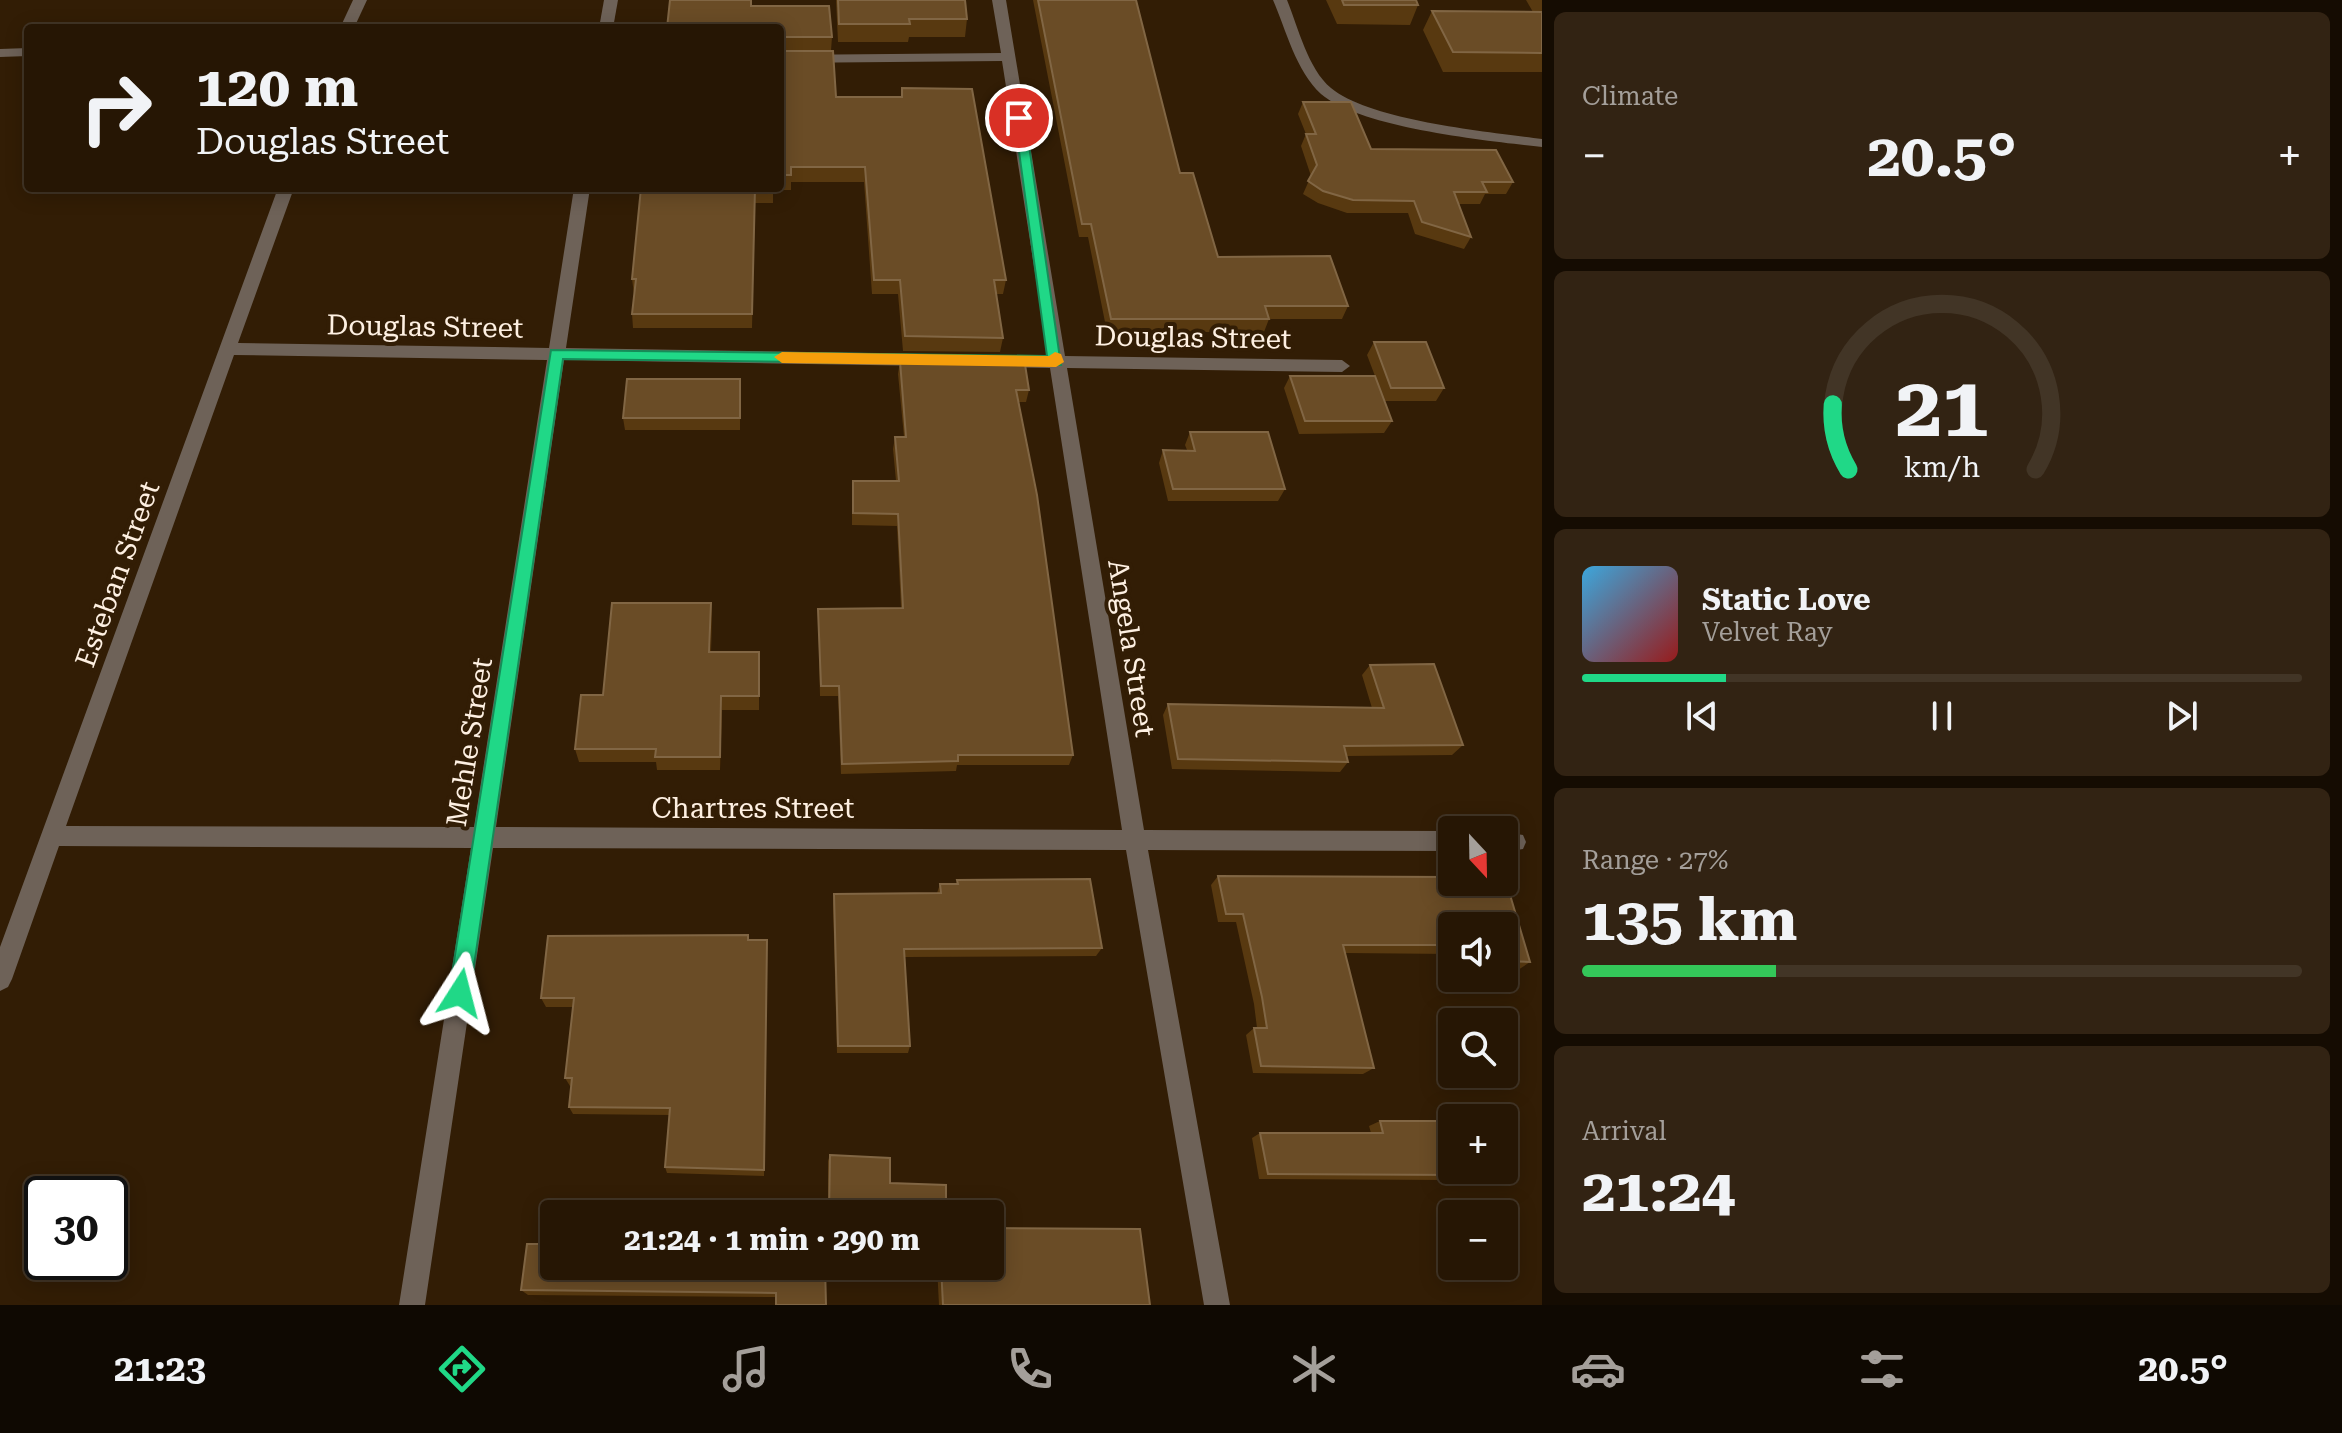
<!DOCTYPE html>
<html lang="en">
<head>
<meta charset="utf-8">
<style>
	:root { --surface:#261604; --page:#322313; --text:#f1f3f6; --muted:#a49f9a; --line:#423526; --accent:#20d887 }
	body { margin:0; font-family:"Roboto Serif",serif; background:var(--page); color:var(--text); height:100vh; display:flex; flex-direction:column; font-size:30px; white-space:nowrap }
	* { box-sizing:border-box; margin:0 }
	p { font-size:26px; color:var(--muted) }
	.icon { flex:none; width:44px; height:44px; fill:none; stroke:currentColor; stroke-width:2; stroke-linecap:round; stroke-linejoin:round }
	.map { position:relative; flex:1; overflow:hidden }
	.sheet { display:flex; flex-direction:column; gap:12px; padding:12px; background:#150c02; width:800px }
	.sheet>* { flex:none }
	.hud { position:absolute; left:24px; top:24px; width:760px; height:168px; border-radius:8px; box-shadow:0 4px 20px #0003,0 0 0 2px var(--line); background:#261604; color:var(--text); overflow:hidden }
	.needle { width:52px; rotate:158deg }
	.tools { position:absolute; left:1438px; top:816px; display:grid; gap:16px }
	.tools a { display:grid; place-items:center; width:80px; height:80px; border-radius:8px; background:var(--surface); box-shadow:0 4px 20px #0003,0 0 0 2px var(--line); font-size:40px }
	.speed { position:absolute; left:24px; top:1176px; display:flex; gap:16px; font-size:40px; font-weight:700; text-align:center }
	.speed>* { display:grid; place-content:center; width:104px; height:104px; border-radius:50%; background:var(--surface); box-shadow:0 4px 20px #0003,0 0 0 2px var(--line); line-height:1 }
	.speed .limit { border:4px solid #111; border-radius:12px; background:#fff; color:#111 }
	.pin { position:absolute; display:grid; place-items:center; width:68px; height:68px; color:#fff; margin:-34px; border:4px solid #fff; border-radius:50%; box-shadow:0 2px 8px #0007 }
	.me { position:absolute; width:88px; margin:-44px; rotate:9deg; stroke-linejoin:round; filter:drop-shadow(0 0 6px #0008) }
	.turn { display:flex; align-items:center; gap:28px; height:168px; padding:0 40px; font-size:36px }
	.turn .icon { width:104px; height:104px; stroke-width:2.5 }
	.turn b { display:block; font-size:56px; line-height:68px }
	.big { font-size:60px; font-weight:700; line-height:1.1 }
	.sheet .widget { flex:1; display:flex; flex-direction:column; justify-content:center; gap:12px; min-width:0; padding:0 28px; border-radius:12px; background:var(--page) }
	.sheet .dial { align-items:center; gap:0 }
	.dial svg { height:208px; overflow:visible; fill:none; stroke:var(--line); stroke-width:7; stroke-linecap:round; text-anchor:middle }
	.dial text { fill:var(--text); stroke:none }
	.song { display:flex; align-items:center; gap:24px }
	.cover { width:96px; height:96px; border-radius:12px; background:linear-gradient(135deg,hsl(200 70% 55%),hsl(0 70% 35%)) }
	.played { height:8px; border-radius:4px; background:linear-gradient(90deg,var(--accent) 20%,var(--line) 20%) }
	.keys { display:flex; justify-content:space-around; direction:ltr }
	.heat { display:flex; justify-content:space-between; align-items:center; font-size:44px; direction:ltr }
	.charge { height:12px; border-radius:6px; background:linear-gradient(90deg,#34c759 27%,var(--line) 0) }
	.trip { position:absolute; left:540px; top:1200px; width:464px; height:80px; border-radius:8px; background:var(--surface); box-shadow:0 4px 20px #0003,0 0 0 2px var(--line); font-weight:700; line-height:80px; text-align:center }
	.tab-bar { display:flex; height:128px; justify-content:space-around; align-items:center; background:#0f0902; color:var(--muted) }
	.tab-bar .icon { width:56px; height:56px }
	.tab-bar .on { color:var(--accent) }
	.tab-bar b { font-size:36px; color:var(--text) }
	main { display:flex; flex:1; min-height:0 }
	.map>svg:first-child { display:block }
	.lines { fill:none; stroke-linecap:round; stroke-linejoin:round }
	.minor { fill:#6e6258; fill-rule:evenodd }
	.wall { fill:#583910 }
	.shaded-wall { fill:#422502 }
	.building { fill:#6a4c26; stroke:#816644; stroke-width:2 }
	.route { fill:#20d887; stroke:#158c58; stroke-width:2 }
	.slow { fill:#f59e0b }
	.labels { text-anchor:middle; stroke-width:8; stroke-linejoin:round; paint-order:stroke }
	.street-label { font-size:28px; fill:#fef0e2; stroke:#321d05 }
</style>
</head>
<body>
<main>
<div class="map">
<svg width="1542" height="1305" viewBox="0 0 1542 1305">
	<rect width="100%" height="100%" fill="#321d05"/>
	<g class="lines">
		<g class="minor">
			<path d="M353 0H367L354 28H340Z"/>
			<path d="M604 0H618L613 28H599Z"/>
			<path d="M992 0H1006L1065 356 1342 360 1350 366 1342 372 1067 368 1144 830 1452 831V851L1148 850 1230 1305H1204L1126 850 493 848 425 1305H399L471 848 59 846 12 979 8 987 0 991V947L278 188H294L238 343 549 348 574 188H590L566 348 930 354 938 360 930 366 564 360 496 827 1122 830 1050 368 998 367 990 361 998 355 1048 356 1002 61 780 63V55L1001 53ZM234 355 547 360 474 827 66 826Z"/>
			<path d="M1273 0H1287C1298 27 1308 69 1331 88 1371 121 1490 132 1542 139V147C1489 141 1360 128 1321 94 1296 71 1286 30 1273 0Z"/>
			<path d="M28 48V56L0 57V49Z"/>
			<path d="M1504 832 1523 835 1526 842 1523 849 1504 852Z"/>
		</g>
	</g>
	<g class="wall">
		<path d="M836 0H965L967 19 965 37H909L908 42H838Z"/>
		<path d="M1033 0H1136L1180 173 1218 257 1348 306 1342 319H1269L1264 332H1107L1088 237H1079Z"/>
		<path d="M1326 0H1416L1418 5 1410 25 1337 24Z"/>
		<path d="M1526 0H1542V72H1443L1423 30 1432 11 1533 12Z"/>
		<path d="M752 6 832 37 831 51 836 97H901L902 88 1006 280 1003 294H996L1003 338 1000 352 903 351 898 294H872L864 182H791V190H773V203H755L752 328H633L632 314 634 294 632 279 641 188H780V28Z"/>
		<path d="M1303 102 1371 149 1513 182 1506 194H1485L1480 204H1458L1471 237 1464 249 1415 234 1408 213H1347L1318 203 1303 194 1311 176 1301 146 1306 134 1298 114Z"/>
		<path d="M1374 342 1444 388 1436 401H1384L1392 421 1384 433 1299 434 1284 388 1290 376H1375L1367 355Z"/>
		<path d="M907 356 1029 390 1026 402H1019L1073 755 1069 765H957L956 771 841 774 838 696H820L818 609 901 608 897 526 852 525V493L853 481H896L893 449 895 437H904L898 374 900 361H906Z"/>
		<path d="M740 379V430H625L623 418Z"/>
		<path d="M1190 432 1285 489 1278 501H1168L1159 463 1163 450H1187L1185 445Z"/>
		<path d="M711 603 712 618 711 652H759V710H722L720 770H657L656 762H579L575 749 603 695Z"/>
		<path d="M1370 665 1463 745 1452 755 1347 756 1348 762 1340 772 1172 769 1163 715 1168 704 1372 708 1362 675Z"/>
		<path d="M1218 876 1452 877V882H1504L1505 878 1530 962 1518 970 1504 969V926H1452V954L1345 953 1374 1068 1363 1074 1253 1073 1246 1035 1254 1028H1257L1254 1004 1236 922H1218L1211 885Z"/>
		<path d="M957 880 1102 948 1096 956 905 957 910 1046 908 1053H837L833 903 834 894 937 893 940 884H956Z"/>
		<path d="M748 940H767L764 1176 667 1173 665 1167 669 1115 573 1114 569 1107 571 1086H570L565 1078 573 1007H546L541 998Z"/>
		<path d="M1380 1121 1458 1175 1446 1180 1259 1179 1252 1138 1260 1133H1371L1369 1126Z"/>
		<path d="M830 1155 890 1183 946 1214H828V1161Z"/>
		<path d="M825 1266 776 1297 528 1295 521 1290Z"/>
		<path d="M937 1266H990L1150 1305H939Z"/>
	</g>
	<g class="shaded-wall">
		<path d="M711 603 712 618 710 666 709 652Z"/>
		<path d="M721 696 722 710 720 770V757Z"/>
	</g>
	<g class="building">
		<path d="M670 0H751V6H829L832 37H780V28H667Z"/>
		<path d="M838 0H965L967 19H909L910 24H839Z"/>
		<path d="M1038 0H1136L1180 173H1193L1218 257 1330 256 1348 306H1265L1269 319H1111L1091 224H1082Z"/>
		<path d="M1342 0H1416L1418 5H1344Z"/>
		<path d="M1432 11 1542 12V53L1453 52Z"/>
		<path d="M780 51H833L836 97H902V88L972 89 1006 280H994L1003 338 905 336 900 280H874L865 167H791V175H780Z"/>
		<path d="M1303 102H1351L1371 149 1496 150 1513 182H1482L1487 192H1454L1471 237 1422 222 1414 201 1353 200 1323 191 1308 181 1317 165 1306 134H1316Z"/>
		<path d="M641 188H773H755L752 314H632L636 279H632Z"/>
		<path d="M1374 342H1426L1444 388H1391Z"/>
		<path d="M907 356 1024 358 1029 390H1016L1037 495 1073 755H958V761L842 764 839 686H821L818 609 903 608 898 514 853 513V481H899L895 437H906L900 361H907Z"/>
		<path d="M1290 376H1375L1392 421H1305Z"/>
		<path d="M627 379H740V418H623Z"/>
		<path d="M1190 432H1268L1285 489H1173L1163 450 1195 451Z"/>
		<path d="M612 603H711L709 652H759V696H721L720 757H655L656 749H575L581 695H603Z"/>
		<path d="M1434 664 1463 745 1344 746 1348 762 1178 759 1168 704 1384 708 1370 665Z"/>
		<path d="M1218 876 1452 877V882H1504L1505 878 1530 962 1504 961V926H1452V945H1343L1374 1068 1261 1066 1254 1028H1267L1262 997 1243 914H1226Z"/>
		<path d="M1090 879 1102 948 904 949 910 1046H838L834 894 941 893 940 884H958L957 880Z"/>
		<path d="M748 935V940H767L764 1170 665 1167 670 1108 569 1107 572 1078H565L574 998H541L548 936Z"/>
		<path d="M1380 1121H1441L1452 1156V1170H1456L1458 1175 1268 1174 1260 1133H1383Z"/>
		<path d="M830 1155 890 1158V1183L946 1185V1214H829Z"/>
		<path d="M990 1228 1140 1229 1150 1305H943L941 1266H990Z"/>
		<path d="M527 1244H554V1266H825L826 1305H776V1293L521 1290Z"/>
	</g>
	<path class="route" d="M1014 115 1025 118 1061 365 563 359 470 993 467 1001 460 1004 452 1001 449 993 551 350 1047 356Z"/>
	<path class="slow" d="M782 352 1049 356 1055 352 1061 354 1064 362 1056 367 782 363 774 357Z"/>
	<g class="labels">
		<g class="street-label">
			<text transform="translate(425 326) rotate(1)" y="10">Douglas Street</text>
			<text transform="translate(1193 337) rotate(1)" y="10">Douglas Street</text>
			<text transform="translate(117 574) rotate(-70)" y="10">Esteban Street</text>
			<text transform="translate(1132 648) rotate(81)" y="10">Angela Street</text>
			<text transform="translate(469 742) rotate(-81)" y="10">Mehle Street</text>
			<text x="753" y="818">Chartres Street</text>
		</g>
	</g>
</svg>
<div class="tools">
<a><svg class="needle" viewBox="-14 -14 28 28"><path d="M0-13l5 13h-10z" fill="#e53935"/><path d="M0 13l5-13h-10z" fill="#a49f9a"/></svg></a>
<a><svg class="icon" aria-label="sound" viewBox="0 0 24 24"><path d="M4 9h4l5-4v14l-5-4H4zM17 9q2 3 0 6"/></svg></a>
<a><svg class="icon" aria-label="search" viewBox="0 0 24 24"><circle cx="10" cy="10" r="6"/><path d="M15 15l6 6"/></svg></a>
<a>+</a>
<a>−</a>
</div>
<div class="speed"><div class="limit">30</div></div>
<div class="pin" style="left:1019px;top:118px;background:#d93025"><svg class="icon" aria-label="arrive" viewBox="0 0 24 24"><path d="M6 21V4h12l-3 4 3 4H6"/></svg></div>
<svg class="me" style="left:460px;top:993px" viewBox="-20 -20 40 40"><path d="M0-17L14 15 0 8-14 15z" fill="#20d887" stroke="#fff" stroke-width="4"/></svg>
<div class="trip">21:24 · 1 min · 290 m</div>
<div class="hud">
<div class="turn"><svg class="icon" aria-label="right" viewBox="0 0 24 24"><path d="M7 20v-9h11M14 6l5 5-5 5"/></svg><div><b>120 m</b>Douglas Street</div></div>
</div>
</div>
<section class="sheet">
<div class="widget"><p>Climate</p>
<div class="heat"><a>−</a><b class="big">20.5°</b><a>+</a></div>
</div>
<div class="widget dial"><svg viewBox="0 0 100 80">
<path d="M14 69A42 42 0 1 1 86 69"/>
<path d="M14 69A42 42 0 0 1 8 44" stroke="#20d887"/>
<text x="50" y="56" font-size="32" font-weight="700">21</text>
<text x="50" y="72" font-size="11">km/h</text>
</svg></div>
<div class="widget">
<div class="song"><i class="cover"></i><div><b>Static Love</b><p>Velvet Ray</p></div></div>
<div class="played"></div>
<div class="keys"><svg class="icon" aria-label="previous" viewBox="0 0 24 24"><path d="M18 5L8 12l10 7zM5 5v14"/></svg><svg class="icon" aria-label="pause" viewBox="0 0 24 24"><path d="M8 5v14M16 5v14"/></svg><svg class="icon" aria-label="next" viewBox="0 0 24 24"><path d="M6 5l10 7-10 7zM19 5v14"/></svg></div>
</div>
<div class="widget"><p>Range · 27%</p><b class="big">135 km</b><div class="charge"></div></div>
<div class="widget"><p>Arrival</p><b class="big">21:24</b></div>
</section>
</main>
<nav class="tab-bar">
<b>21:23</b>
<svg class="icon on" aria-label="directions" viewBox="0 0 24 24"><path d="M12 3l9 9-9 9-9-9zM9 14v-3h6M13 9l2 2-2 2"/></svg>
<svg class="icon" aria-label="music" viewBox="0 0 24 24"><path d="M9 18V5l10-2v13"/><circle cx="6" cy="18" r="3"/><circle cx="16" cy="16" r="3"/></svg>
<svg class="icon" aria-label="phone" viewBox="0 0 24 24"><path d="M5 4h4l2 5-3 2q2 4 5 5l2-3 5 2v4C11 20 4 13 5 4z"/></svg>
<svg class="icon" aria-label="climate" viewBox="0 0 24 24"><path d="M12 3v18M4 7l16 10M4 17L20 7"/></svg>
<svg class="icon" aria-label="car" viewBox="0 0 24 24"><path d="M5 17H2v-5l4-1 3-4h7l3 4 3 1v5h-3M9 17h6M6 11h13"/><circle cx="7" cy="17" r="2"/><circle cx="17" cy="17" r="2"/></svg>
<svg class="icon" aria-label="filters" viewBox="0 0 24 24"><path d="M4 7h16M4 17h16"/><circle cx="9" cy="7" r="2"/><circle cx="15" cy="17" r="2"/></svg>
<b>20.5°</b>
</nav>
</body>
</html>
